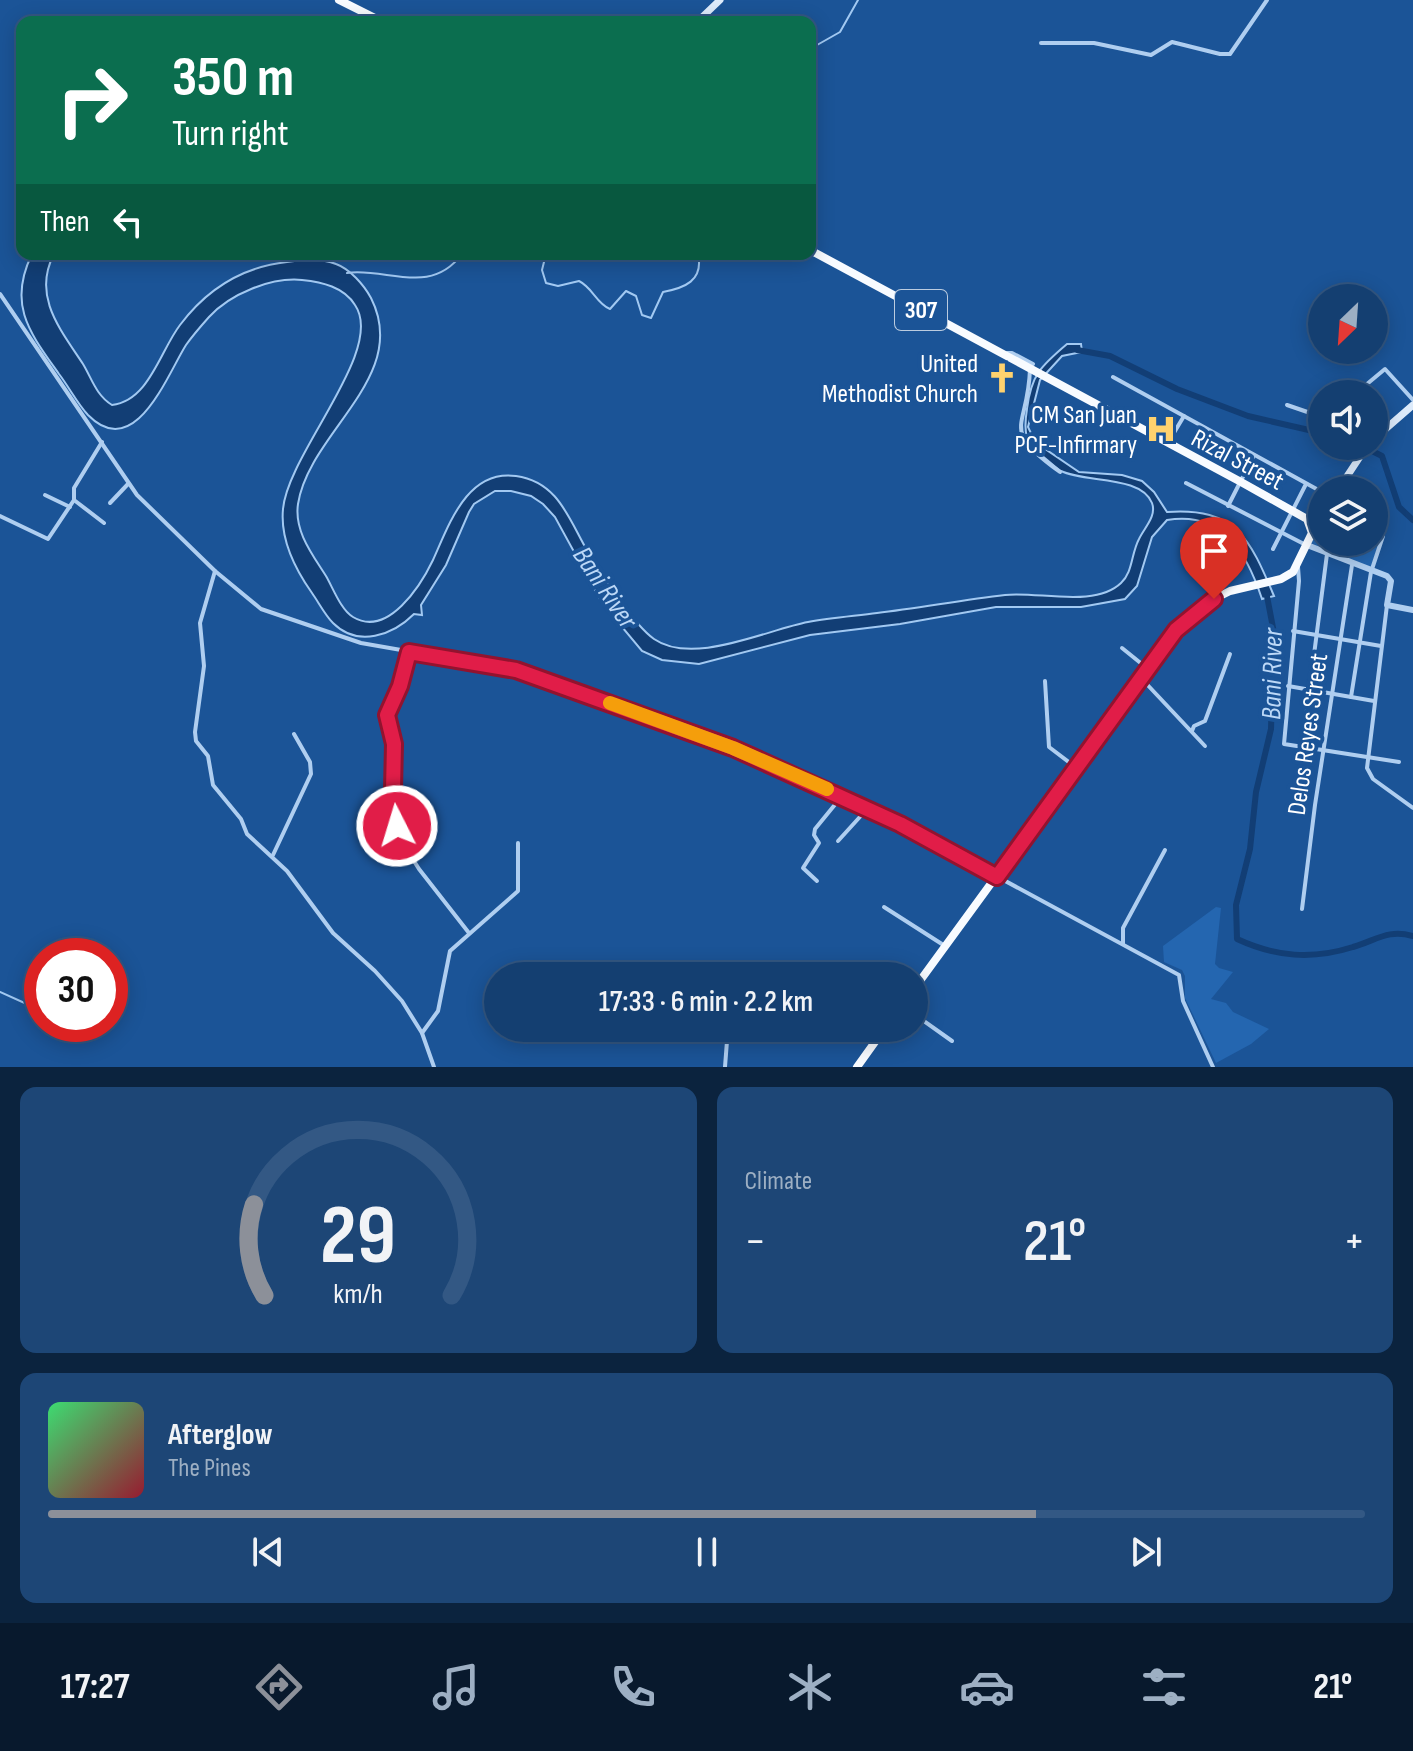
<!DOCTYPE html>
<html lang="en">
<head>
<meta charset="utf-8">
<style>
	:root { --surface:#143f71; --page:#1d4676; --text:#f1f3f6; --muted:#9dafc3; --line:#335884; --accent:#8c9099 }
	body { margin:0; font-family:"Sofia Sans Condensed",sans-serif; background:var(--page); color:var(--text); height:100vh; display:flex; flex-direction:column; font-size:30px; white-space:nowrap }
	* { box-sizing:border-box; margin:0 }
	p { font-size:26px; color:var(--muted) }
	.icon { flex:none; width:44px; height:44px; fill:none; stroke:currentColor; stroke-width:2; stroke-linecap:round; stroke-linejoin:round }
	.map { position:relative; height:1067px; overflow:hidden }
	.drawer { display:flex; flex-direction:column; gap:20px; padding:20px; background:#0b233e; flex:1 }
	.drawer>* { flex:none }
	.banner { position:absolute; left:16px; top:16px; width:800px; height:244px; border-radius:16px; box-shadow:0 4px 20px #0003,0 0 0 2px var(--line); background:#0b6e4f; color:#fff; overflow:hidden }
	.needle { width:52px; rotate:205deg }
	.tools { position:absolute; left:1308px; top:284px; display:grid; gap:16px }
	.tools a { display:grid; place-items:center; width:80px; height:80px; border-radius:50%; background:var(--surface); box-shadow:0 4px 20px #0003,0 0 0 2px var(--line); font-size:40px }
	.speed { position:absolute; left:24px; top:938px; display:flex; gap:16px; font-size:40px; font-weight:700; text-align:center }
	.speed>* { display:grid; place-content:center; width:104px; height:104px; border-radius:50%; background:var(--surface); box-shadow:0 4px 20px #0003,0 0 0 2px var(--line); line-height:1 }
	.speed .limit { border:12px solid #d22; background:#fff; color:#111 }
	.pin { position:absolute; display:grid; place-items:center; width:68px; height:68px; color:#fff; margin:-82px -34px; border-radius:50% 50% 50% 0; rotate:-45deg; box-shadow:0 0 8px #0007 }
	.pin .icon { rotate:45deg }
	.me { position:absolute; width:88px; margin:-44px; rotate:355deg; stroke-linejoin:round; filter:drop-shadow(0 0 6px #0008) }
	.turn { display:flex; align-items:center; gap:28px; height:168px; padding:0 24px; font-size:36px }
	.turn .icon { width:104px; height:104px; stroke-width:2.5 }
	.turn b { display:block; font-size:56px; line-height:68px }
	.then { display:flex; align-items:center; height:76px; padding:0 24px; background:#0003; gap:16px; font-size:30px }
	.big { font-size:60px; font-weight:600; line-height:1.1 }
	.drawer .widget { flex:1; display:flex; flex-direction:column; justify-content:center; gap:12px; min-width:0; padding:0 28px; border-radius:16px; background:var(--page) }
	.drawer .dial { align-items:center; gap:0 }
	.dial svg { height:208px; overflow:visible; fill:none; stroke:var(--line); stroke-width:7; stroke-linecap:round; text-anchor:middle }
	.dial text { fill:var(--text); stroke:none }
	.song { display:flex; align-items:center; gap:24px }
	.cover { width:96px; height:96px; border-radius:12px; background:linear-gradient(135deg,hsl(140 70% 55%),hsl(350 70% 35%)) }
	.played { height:8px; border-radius:4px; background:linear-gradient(90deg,var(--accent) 75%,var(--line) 75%) }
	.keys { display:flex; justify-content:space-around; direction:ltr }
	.heat { display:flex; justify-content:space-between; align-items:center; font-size:44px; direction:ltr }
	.drawer .tiles { flex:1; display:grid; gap:20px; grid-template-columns:1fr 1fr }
	.widget:last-child { grid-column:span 2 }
	.trip { position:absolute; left:484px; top:962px; width:444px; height:80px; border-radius:40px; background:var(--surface); box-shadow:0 4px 20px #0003,0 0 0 2px var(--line); font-weight:600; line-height:80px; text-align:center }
	.dock { display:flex; height:128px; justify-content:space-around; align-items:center; background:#08192d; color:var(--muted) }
	.dock .icon { width:56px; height:56px }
	.dock .current { color:var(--accent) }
	.dock b { font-size:36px; color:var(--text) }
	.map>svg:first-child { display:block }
	.green { fill:#2466b0 }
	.water { fill:#123e75; stroke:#a2c9f2; stroke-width:2 }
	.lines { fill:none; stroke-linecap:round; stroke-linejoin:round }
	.stream { stroke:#a2c9f2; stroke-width:2 }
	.river { stroke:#123e75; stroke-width:6 }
	.minor { stroke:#afcef0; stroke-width:4 }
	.tertiary { stroke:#afcef0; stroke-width:6 }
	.secondary { stroke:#ddebfb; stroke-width:7 }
	.primary { stroke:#f8fbff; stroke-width:8 }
	.route-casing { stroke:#92132f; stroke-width:20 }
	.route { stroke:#e11d48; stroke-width:14 }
	.slow { stroke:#f59e0b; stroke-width:14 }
	.labels { text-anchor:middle; stroke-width:8; stroke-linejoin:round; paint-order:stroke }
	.shield { fill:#1b5497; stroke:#bbcce0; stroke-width:2 }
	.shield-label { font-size:24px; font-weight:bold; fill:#fff }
	.poi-label { font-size:26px; fill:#fff; stroke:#1b5497; text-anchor:end }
	.street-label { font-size:26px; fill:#fff; stroke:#1b5497 }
	.water-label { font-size:28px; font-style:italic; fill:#bcd8f7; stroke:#1b5497 }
</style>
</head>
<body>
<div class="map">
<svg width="1413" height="1067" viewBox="0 0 1413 1067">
	<rect width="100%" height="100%" fill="#1b5497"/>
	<g class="green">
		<path d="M1322 525V542H1374V532L1381 537 1370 569 1311 543Z"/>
		<path d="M1216 907 1221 908 1215 964 1219 968 1233 972 1211 999 1226 1003 1233 1012 1269 1029 1251 1044 1216 1063 1185 998V976L1182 970 1164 962 1163 946Z"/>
	</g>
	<path class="water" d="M32 254H54C32 296 60 329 83 364 92 379 96 395 112 405 149 401 160 351 180 325 207 289 242 267 287 262 303 260 321 258 336 264 350 269 364 285 371 298 411 377 309 432 298 504 294 531 312 554 326 576 333 588 341 610 353 617 388 638 421 585 433 560 449 525 467 469 516 476 559 482 569 520 588 552 601 574 633 624 654 639 693 666 766 630 808 622 830 618 854 616 877 613 919 608 962 600 1005 595 1037 591 1095 608 1121 583 1133 572 1131 554 1139 539 1144 528 1157 516 1152 503 1141 475 1085 483 1061 471 1056 468 1051 463 1046 459 1025 443 1023 434 1027 409 1031 375 1041 366 1067 344H1081L1082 352 1062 356 1040 380 1028 427 1035 442 1079 472 1122 475 1142 481 1154 492 1167 512C1236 507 1250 539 1274 596L1262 599C1246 551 1223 511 1167 520L1152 537 1137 586 1125 599 1081 607H996L900 624 810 635 699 664 662 660 642 651 602 603 555 517 543 504 531 496 511 491H495L474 504 469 512 446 565 421 605 422 615 414 614C393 635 358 648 333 623 325 615 319 603 312 593 295 569 280 540 283 509 288 453 386 350 355 305 344 287 322 282 302 280 271 277 230 294 209 317 201 326 193 335 186 345 167 375 135 463 88 415 77 403 69 387 59 374 30 333 7 305 32 254Z"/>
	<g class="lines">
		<g class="stream">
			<path d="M810 49 840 32 858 0"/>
			<path d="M546 254 542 270 546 283 558 286 579 281C593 288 596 303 610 309L626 291 636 296 642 315 651 318 663 292C684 288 704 281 698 254"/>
			<path d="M347 273C386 267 430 297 462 254"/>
			<path d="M0 992 29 1005 42 1020"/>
			<path d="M48 1024C60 1032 73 1040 88 1036"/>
		</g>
		<g class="river">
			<path d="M1077 350 1110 356 1177 389 1248 416 1322 433"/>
			<path d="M1362 446 1382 456 1399 507 1413 520"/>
			<path d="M1266 591 1274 633 1271 729 1256 792 1250 849 1236 905 1237 939C1276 957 1312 960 1353 947 1377 940 1388 929 1413 936"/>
		</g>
		<g class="minor">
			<path d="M1041 43H1094L1151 55 1172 42 1220 54H1230L1267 0"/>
			<path d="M0 294 137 495 215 571 261 609 361 643 516 670 758 758 900 824 1179 975 1183 1001 1213 1067"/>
			<path d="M1007 353H1012L1033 364"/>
			<path d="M1030 369C1028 431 998 427 1060 472"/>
			<path d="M1113 377 1322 492"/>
			<path d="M1355 394 1385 369 1413 400"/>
			<path d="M1287 405 1322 417"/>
			<path d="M1169 441 1184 416"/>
			<path d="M102 442 74 488V500L104 523"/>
			<path d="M1186 483 1304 544"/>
			<path d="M45 495 70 507"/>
			<path d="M110 503 128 484"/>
			<path d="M1228 506 1254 455"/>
			<path d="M0 516 48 539 74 500"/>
			<path d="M1273 549 1306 484"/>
			<path d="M1298 567 1299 581 1284 744 1399 762"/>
			<path d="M215 571 200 623 204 666 195 732 196 741 208 756 213 785 241 819 247 834 287 871 333 933 375 971 402 1001 422 1033 434 1067"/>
			<path d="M1387 605 1367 768 1373 779 1413 808"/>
			<path d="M1293 631 1381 646"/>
			<path d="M1122 648 1148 669"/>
			<path d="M409 652 400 686 387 715 394 744 393 790 397 834 419 869 469 933"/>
			<path d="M1141 678 1205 746"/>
			<path d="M1045 681 1049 747 1074 766"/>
			<path d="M1288 686 1374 701"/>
			<path d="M1351 697 1371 572 1383 536 1374 525"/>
			<path d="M1192 731 1194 726 1205 721 1230 654"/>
			<path d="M1302 748 1327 554"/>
			<path d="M838 841 868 808"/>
			<path d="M273 855 311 774 310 762 294 734"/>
			<path d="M817 881 803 868 819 843 814 835 815 829 842 796"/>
			<path d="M884 907 945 946"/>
			<path d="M1302 909 1315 805 1352 565"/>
			<path d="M1123 944V928L1165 850"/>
			<path d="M914 1014 952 1041"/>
			<path d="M422 1033 438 1011 450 951 518 891V843"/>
			<path d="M725 1067 728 1028"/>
		</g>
		<path class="tertiary" d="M1307 545 1387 576 1391 581 1387 605 1413 610"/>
		<g class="secondary">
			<path d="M697 22 720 0"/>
			<path d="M1374 439 1413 405"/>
			<path d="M1338 490 1367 446"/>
			<path d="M1312 533 1322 517"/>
		</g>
		<g class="primary">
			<path d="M339 0 383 22"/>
			<path d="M810 250 1241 482 1307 519 1312 533 1293 572 1281 579 1230 591 1214 599 1176 630 914 989"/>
			<path d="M857 1067 885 1028"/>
		</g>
	</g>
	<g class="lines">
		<g class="route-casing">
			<path id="route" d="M397 826 393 790 394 744 387 715 400 686 409 652 516 670 733 748 900 824 997 877 1176 630 1214 599"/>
		</g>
		<use href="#route" class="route"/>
		<path class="slow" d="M610 703 733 748 827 789"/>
	</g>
	<defs>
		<g id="church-bare" transform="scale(2.4)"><path d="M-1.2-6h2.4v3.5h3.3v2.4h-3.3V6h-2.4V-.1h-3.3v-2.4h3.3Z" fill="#ffd26e" stroke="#1b5497" stroke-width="2.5" paint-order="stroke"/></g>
		<g id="hospital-bare" transform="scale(2.4)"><path d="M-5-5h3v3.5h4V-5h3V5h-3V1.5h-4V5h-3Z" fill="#ffd26e" stroke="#1b5497" stroke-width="2.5" paint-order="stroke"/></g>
	</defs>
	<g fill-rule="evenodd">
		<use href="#church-bare" x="1002" y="378"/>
		<use href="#hospital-bare" x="1161" y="429"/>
	</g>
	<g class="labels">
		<rect class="shield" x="895" y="290" width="52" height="40" rx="6"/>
		<g class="shield-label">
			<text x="921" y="318">307</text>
		</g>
		<g class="poi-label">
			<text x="978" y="372">United<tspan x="978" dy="30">Methodist Church</tspan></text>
			<text x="1137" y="423">CM San Juan<tspan x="1137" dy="30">PCF-Infirmary</tspan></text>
		</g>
		<g class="street-label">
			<text transform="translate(1238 459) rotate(28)" y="9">Rizal Street</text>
			<text transform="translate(1307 734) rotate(-82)" y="9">Delos Reyes Street</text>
		</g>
		<g class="water-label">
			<text transform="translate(606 587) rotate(56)" y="10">Bani River</text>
			<text transform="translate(1271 674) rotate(-89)" y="10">Bani River</text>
		</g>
	</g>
</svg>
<div class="tools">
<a><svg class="needle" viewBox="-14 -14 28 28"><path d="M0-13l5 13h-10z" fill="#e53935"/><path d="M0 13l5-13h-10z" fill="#9dafc3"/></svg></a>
<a><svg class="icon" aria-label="sound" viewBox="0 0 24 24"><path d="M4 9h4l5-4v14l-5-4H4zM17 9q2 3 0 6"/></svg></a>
<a><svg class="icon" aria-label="layers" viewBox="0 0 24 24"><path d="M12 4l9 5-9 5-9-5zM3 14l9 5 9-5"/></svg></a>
</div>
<div class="speed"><div class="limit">30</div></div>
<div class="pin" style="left:1214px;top:599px;background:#d93025"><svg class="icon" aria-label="arrive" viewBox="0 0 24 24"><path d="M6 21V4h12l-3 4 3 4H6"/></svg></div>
<svg class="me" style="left:397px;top:826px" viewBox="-20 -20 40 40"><circle r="17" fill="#e11d48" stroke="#fff" stroke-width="3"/><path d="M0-11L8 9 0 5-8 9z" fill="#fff"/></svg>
<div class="trip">17:33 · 6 min · 2.2 km</div>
<div class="banner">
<div class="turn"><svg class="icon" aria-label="right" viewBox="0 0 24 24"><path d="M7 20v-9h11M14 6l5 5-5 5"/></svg><div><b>350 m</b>Turn right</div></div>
<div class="then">Then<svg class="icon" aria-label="left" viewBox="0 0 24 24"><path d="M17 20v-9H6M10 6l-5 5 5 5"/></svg></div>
</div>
</div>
<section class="drawer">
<div class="tiles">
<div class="widget dial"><svg viewBox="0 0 100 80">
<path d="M14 69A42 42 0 1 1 86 69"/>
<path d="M14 69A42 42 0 0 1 10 34" stroke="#8c9099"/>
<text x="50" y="56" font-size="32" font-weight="700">29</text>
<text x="50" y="72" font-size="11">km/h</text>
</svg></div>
<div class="widget"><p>Climate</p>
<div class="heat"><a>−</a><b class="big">21°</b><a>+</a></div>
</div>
<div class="widget">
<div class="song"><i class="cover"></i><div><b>Afterglow</b><p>The Pines</p></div></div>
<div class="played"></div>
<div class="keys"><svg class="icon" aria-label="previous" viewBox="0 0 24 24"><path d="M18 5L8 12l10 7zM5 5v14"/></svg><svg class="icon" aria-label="pause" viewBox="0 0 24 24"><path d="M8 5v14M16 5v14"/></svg><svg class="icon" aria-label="next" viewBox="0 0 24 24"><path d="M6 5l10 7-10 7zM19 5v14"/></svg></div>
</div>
</div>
</section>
<nav class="dock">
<b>17:27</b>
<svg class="icon current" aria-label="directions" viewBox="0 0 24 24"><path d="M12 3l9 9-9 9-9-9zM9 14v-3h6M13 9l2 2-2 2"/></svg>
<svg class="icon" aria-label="music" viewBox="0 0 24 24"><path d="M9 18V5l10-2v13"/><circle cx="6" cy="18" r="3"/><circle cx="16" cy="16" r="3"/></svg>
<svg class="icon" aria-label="phone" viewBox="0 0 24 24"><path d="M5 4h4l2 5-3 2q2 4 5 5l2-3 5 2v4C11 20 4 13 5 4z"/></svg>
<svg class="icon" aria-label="climate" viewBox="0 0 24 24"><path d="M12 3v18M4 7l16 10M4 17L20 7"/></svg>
<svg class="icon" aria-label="car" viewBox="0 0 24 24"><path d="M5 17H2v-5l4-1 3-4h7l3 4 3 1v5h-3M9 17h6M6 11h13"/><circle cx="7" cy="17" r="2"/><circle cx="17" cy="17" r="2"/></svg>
<svg class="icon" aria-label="filters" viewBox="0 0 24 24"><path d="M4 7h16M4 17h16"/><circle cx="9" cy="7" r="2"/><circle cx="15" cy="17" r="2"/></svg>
<b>21°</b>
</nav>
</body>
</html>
